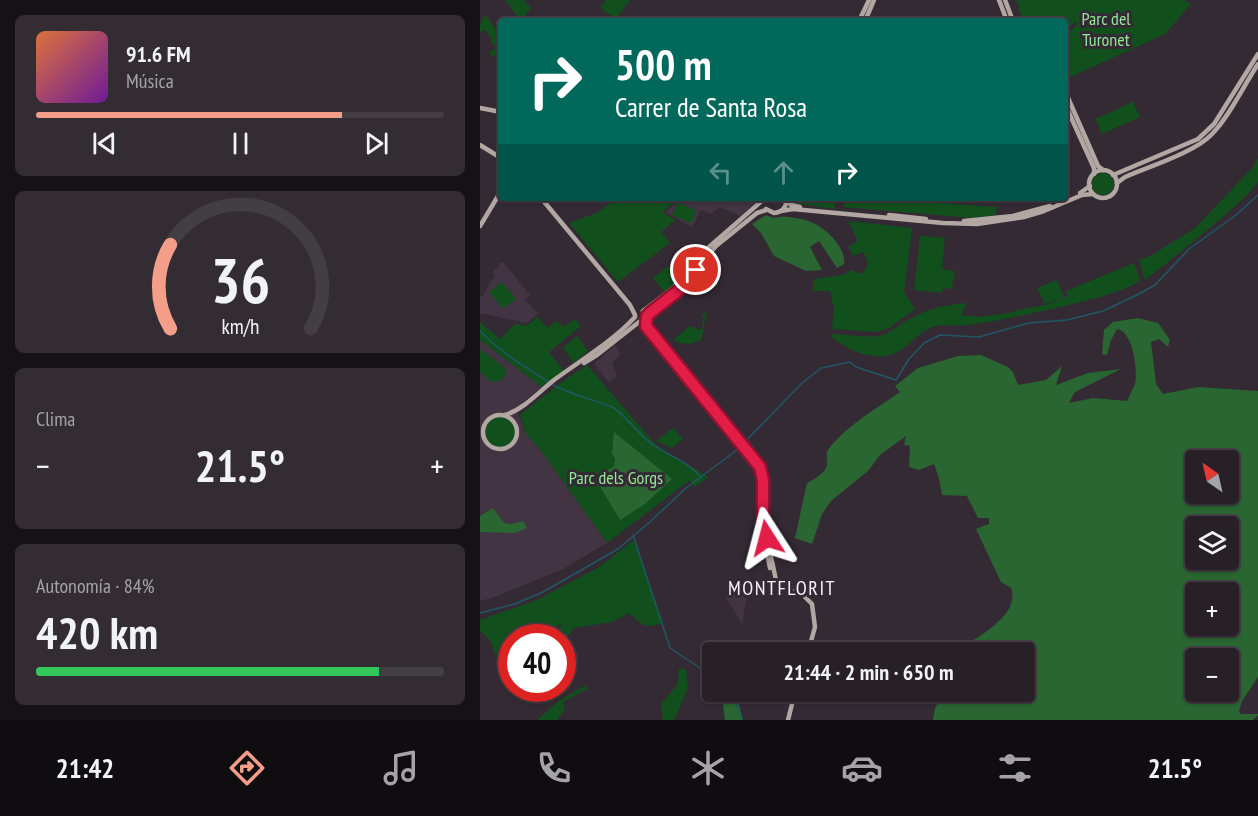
<!DOCTYPE html>
<html lang="es">
<head>
<meta charset="utf-8">
<style>
	:root { --surface:#272027; --page:#332d33; --text:#f1f3f6; --muted:#a4a3a7; --line:#433e44; --accent:#f49e8a }
	body { margin:0; font-family:"PT Sans Narrow",sans-serif; background:var(--page); color:var(--text); height:100vh; display:flex; flex-direction:column; font-size:22px; white-space:nowrap }
	* { box-sizing:border-box; margin:0 }
	p { font-size:20px; color:var(--muted) }
	.icon { flex:none; width:33px; height:33px; fill:none; stroke:currentColor; stroke-width:2; stroke-linecap:round; stroke-linejoin:round }
	.map { position:relative; flex:1; overflow:hidden }
	.drawer { display:flex; flex-direction:column; gap:15px; padding:15px; background:#151215; width:480px }
	.drawer>* { flex:none }
	.guide { position:absolute; left:18px; top:18px; width:570px; height:183px; border-radius:6px; box-shadow:0 2px 4px #0004,0 0 0 2px var(--line); background:#00695c; color:#fff; overflow:hidden }
	.needle { width:39px; rotate:326deg }
	.fabs { position:absolute; left:705px; top:450px; display:grid; gap:12px }
	.fabs a { display:grid; place-items:center; width:54px; height:54px; border-radius:6px; background:var(--surface); box-shadow:0 2px 4px #0004,0 0 0 2px var(--line); font-size:30px }
	.speed { position:absolute; left:18px; top:624px; display:flex; gap:12px; font-size:30px; font-weight:700; text-align:center }
	.speed>* { display:grid; place-content:center; width:78px; height:78px; border-radius:50%; background:var(--surface); box-shadow:0 2px 4px #0004,0 0 0 2px var(--line); line-height:1 }
	.speed .limit { border:9px solid #d22; background:#fff; color:#111 }
	.pin { position:absolute; display:grid; place-items:center; width:51px; height:51px; color:#fff; margin:-26px; border:3px solid #fff; border-radius:50%; box-shadow:0 2px 6px #0007 }
	.me { position:absolute; width:66px; margin:-33px; rotate:351deg; stroke-linejoin:round; filter:drop-shadow(0 0 4px #0008) }
	.turn { display:flex; align-items:center; gap:21px; height:126px; padding:0 18px; font-size:27px }
	.turn .icon { width:78px; height:78px; stroke-width:2.5 }
	.turn b { display:block; font-size:42px; line-height:51px }
	.lanes { display:flex; align-items:center; height:57px; padding:0 18px; background:#0003; justify-content:center; gap:30px; direction:ltr }
	.lanes .off { opacity:.35 }
	.big { font-size:45px; font-weight:700; line-height:1.1 }
	.drawer .tile { flex:1; display:flex; flex-direction:column; justify-content:center; gap:9px; min-width:0; padding:0 21px; border-radius:9px; background:var(--page) }
	.drawer .dial { align-items:center; gap:0 }
	.dial svg { height:156px; overflow:visible; fill:none; stroke:var(--line); stroke-width:7; stroke-linecap:round; text-anchor:middle }
	.dial text { fill:var(--text); stroke:none }
	.song { display:flex; align-items:center; gap:18px }
	.cover { width:72px; height:72px; border-radius:9px; background:linear-gradient(135deg,hsl(20 70% 55%),hsl(280 70% 35%)) }
	.played { height:6px; border-radius:3px; background:linear-gradient(90deg,var(--accent) 75%,var(--line) 75%) }
	.keys { display:flex; justify-content:space-around; direction:ltr }
	.heat { display:flex; justify-content:space-between; align-items:center; font-size:33px; direction:ltr }
	.charge { height:9px; border-radius:4px; background:linear-gradient(90deg,#34c759 84%,var(--line) 0) }
	.trip { position:absolute; left:222px; top:642px; width:333px; height:60px; border-radius:6px; background:var(--surface); box-shadow:0 2px 4px #0004,0 0 0 2px var(--line); font-weight:700; line-height:60px; text-align:center }
	.menu { display:flex; height:96px; justify-content:space-around; align-items:center; background:#100d10; color:var(--muted) }
	.menu .icon { width:42px; height:42px }
	.menu .current { color:var(--accent) }
	.menu b { font-size:27px; color:var(--text) }
	main { display:flex; flex:1; min-height:0 }
	.map>svg:first-child { display:block }
	.built { fill:#423442 }
	.green { fill:#11501d }
	.forest { fill:#296631; fill-rule:evenodd }
	.lines { fill:none; stroke-linecap:round; stroke-linejoin:round }
	.stream { stroke:#205867; stroke-width:1.5 }
	.secondary { stroke:#b2a7a3; stroke-width:4.5 }
	.route-casing { stroke:#92132f; stroke-width:15 }
	.route { stroke:#e11d48; stroke-width:10 }
	.labels { text-anchor:middle; stroke-width:6; stroke-linejoin:round; paint-order:stroke }
	.park-label { font-size:18px; fill:#92e799; stroke:#342a34 }
	.neighbourhood-label { font-size:20px; letter-spacing:1.5px; fill:#f7f0f7; stroke:#342a34 }
</style>
</head>
<body>
<main>
<section class="drawer">
<div class="tile">
<div class="song"><i class="cover"></i><div><b>91.6 FM</b><p>Música</p></div></div>
<div class="played"></div>
<div class="keys"><svg class="icon" aria-label="previous" viewBox="0 0 24 24"><path d="M18 5L8 12l10 7zM5 5v14"/></svg><svg class="icon" aria-label="pause" viewBox="0 0 24 24"><path d="M8 5v14M16 5v14"/></svg><svg class="icon" aria-label="next" viewBox="0 0 24 24"><path d="M6 5l10 7-10 7zM19 5v14"/></svg></div>
</div>
<div class="tile dial"><svg viewBox="0 0 100 80">
<path d="M14 69A42 42 0 1 1 86 69"/>
<path d="M14 69A42 42 0 0 1 14 26" stroke="#f49e8a"/>
<text x="50" y="56" font-size="32" font-weight="700">36</text>
<text x="50" y="72" font-size="11">km/h</text>
</svg></div>
<div class="tile"><p>Clima</p>
<div class="heat"><a>−</a><b class="big">21.5°</b><a>+</a></div>
</div>
<div class="tile"><p>Autonomía · 84%</p><b class="big">420 km</b><div class="charge"></div></div>
</section>
<div class="map">
<svg width="778" height="720" viewBox="0 0 778 720">
	<rect width="100%" height="100%" fill="#342a34"/>
	<g class="built">
		<path d="M192 198H280L260 216 240 207 231 214 221 210 212 227 185 212 198 202Z"/>
		<path d="M21 263H24L50 295 45 299 58 314 47 323 0 313V296L2 297 15 275 13 272Z"/>
		<path d="M0 340 62 387 36 408 46 434 62 452 127 543 83 569 15 597 0 601Z"/>
		<path d="M135 345 141 354 132 363 137 376 129 382 114 364Z"/>
		<path d="M266 587 268 591 262 624 245 596Z"/>
	</g>
	<g class="green">
		<path d="M25 0H44L51 8 41 21Z"/>
		<path d="M126 0H150L136 19 120 8Z"/>
		<path d="M536 0H704L711 4 685 34 586 79 585 36 598 24 595 22 585 31V21H543Z"/>
		<path d="M5 14 21 37V50L13 57 9 53 16 48 10 40 12 39 5 30 0 32V24Z"/>
		<path d="M653 102 660 117 622 134 615 119Z"/>
		<path d="M778 158C778 165 778 175 778 181 772 197 683 266 665 280L659 260 672 255 715 228 772 168Z"/>
		<circle cx="623" cy="184" r="11"/>
		<path d="M137 198H190L196 201 182 212 195 220 181 232 190 243 138 282 89 223 119 212Z"/>
		<path d="M309 198H355L356 201 354 209 313 203Z"/>
		<path d="M198 202 217 211 211 223 192 215Z"/>
		<path d="M446 202 517 207 515 215 492 218 363 207 365 203Z"/>
		<path d="M368 221 432 228 424 292 435 309 409 328 397 332 352 329 354 309 350 291H333V279L363 275 372 270 382 274 388 264 384 252 373 256 368 247 378 241Z"/>
		<path d="M440 236 465 238 462 269 475 271 472 289 463 288 462 293 434 290Z"/>
		<path d="M654 263 660 280C646 296 515 322 489 325 477 326 463 324 452 327 436 333 424 354 406 356 384 358 368 349 351 337V334C364 334 389 338 399 336 412 333 420 323 432 318 449 308 467 305 487 303L481 315 499 317 528 313 542 309 565 305 588 296 586 291Z"/>
		<path d="M188 266 199 281 186 293 173 278Z"/>
		<path d="M577 280 584 297 565 304 557 288Z"/>
		<path d="M22 282 36 299 23 309 9 292Z"/>
		<path d="M227 311 221 340 210 344 196 342 194 339 210 326 220 330 223 327 222 324 224 319 222 315Z"/>
		<path d="M58 317 67 328 77 321 83 327 95 319 101 326 69 352 84 371 62 387 0 340V322L20 339 35 324 46 326Z"/>
		<path d="M97 336 108 351 94 363 83 348Z"/>
		<path d="M0 351H3L25 368 26 374 22 380 11 382 0 372Z"/>
		<path d="M107 365 176 445 228 477 215 487 210 480 127 543 62 452 46 434 40 415 82 382Z"/>
		<circle cx="20" cy="432" r="15"/>
		<path d="M193 428 203 439 192 448 176 441Z"/>
		<path d="M154 540 183 623C165 629 163 625 149 613L132 622 94 628 83 642 82 638 79 637 81 623 66 632 26 639 15 656 11 641 0 631V620L57 600 119 567Z"/>
		<path d="M199 669H206L208 688 194 720H183L181 704 197 685Z"/>
		<path d="M106 685 107 689 83 702 85 709 77 720H57L80 700Z"/>
	</g>
	<g class="forest">
		<path d="M286 215C296 220 298 216 308 217 329 219 340 224 354 239 360 247 365 254 364 264L357 268 339 241 330 247 342 270 326 271 294 256 281 233 272 224Z"/>
		<path d="M658 318 678 323 690 340 688 347 679 339 671 342 676 384 683 394 719 387 778 391V677L762 701 759 711 761 714H778V715L773 720H453L455 708 464 692H544V652H492L486 645C504 633 540 613 531 588L521 582 496 529 509 524V518H498L487 496 462 495 459 478 454 464 439 470 429 467 430 446 424 445 426 436 400 455 388 471 351 501 342 514 332 544 315 538 327 483C334 479 345 474 347 465 348 458 344 454 350 447 369 424 396 409 420 392L415 386 438 368 478 356 501 355 528 367 533 372 538 385 566 380 582 366 576 385 608 373 641 369 595 392 589 403 613 398 647 401C649 396 653 389 655 384 658 370 653 331 637 329L631 340 627 355 622 354 624 330 633 322ZM748 460V494H716V460ZM748 526V560H716V526ZM748 592V626H716V592ZM748 658V692H716V658Z"/>
		<path d="M134 432 192 479 165 504 140 520 115 478 134 466 135 459 132 453Z"/>
		<path d="M13 508 24 523 31 524 43 521 47 528 35 533 0 532V516Z"/>
		<path d="M235 692H256L263 720H245L242 697Z"/>
	</g>
	<g class="lines">
		<g class="stream">
			<path d="M0 331C20 352 45 367 69 382"/>
			<path d="M73 385C93 395 114 400 134 408 139 410 160 434 167 440 184 455 206 459 221 477"/>
			<path d="M153 535 190 648 232 676"/>
			<path d="M0 613 35 604 63 592 138 549 171 521 206 488 257 450 321 384 341 368 370 362 376 367 416 380 429 359 444 343 460 335 499 337 549 323 587 320 623 311 657 295 675 285 709 249 756 215 778 195"/>
			<path d="M250 692 256 703 262 720"/>
		</g>
		<g class="secondary">
			<path d="M519 0 527 21"/>
			<path d="M525 0 533 21"/>
			<path d="M379 21 389 0"/>
			<path d="M385 21 394 0"/>
			<path d="M585 91 618 166 623 170"/>
			<path d="M585 104 614 168V174"/>
			<path d="M0 108 21 112"/>
			<path d="M0 145 21 158"/>
			<circle cx="623" cy="184" r="14"/>
			<path d="M633 175 718 139 734 124 778 54"/>
			<path d="M637 183 645 177C668 167 716 152 732 134 749 117 764 85 778 64"/>
			<path d="M600 193 610 186"/>
			<path d="M61 198 150 305 155 315"/>
			<path d="M306 199 311 205 320 207"/>
			<path d="M286 209 294 213C302 212 307 207 306 199"/>
			<path d="M301 211 313 209 463 223 497 224 544 217 564 211 602 195 613 194"/>
			<path d="M409 215 446 219"/>
			<path d="M484 221 533 216 570 206"/>
			<path d="M0 226 21 191"/>
			<path d="M163 311 193 288 229 247 283 200"/>
			<path d="M167 316 203 285 236 246 277 213 286 210"/>
			<path d="M162 323 280 467 283 480V520L296 580 305 588 323 595 332 604 335 627 328 652"/>
			<path d="M104 363 117 355 159 322"/>
			<circle cx="20" cy="432" r="17"/>
			<path d="M25 415C44 409 59 392 74 380 101 360 132 342 155 317"/>
			<path d="M283 532 290 568"/>
			<path d="M308 720 315 692"/>
		</g>
	</g>
	<g class="lines">
		<g class="route-casing">
			<path id="route" d="M216 270 199 290 170 313 167 316 166 326 280 467 283 480V520L287 538"/>
		</g>
		<use href="#route" class="route"/>
	</g>
	<g class="labels">
		<g class="park-label">
			<text x="626" y="25">Parc del<tspan x="626" dy="21">Turonet</tspan></text>
			<text x="136" y="484">Parc dels Gorgs</text>
		</g>
		<g class="neighbourhood-label">
			<text x="302" y="595">MONTFLORIT</text>
		</g>
	</g>
</svg>
<div class="fabs">
<a><svg class="needle" viewBox="-14 -14 28 28"><path d="M0-13l5 13h-10z" fill="#e53935"/><path d="M0 13l5-13h-10z" fill="#a4a3a7"/></svg></a>
<a><svg class="icon" aria-label="layers" viewBox="0 0 24 24"><path d="M12 4l9 5-9 5-9-5zM3 14l9 5 9-5"/></svg></a>
<a>+</a>
<a>−</a>
</div>
<div class="speed"><div class="limit">40</div></div>
<div class="pin" style="left:216px;top:270px;background:#d93025"><svg class="icon" aria-label="arrive" viewBox="0 0 24 24"><path d="M6 21V4h12l-3 4 3 4H6"/></svg></div>
<svg class="me" style="left:287px;top:538px" viewBox="-20 -20 40 40"><path d="M0-17L14 15 0 8-14 15z" fill="#e11d48" stroke="#fff" stroke-width="4"/></svg>
<div class="trip">21:44 · 2 min · 650 m</div>
<div class="guide">
<div class="turn"><svg class="icon" aria-label="right" viewBox="0 0 24 24"><path d="M7 20v-9h11M14 6l5 5-5 5"/></svg><div><b>500 m</b>Carrer de Santa Rosa</div></div>
<div class="lanes"><svg class="icon off" aria-label="left" viewBox="0 0 24 24"><path d="M17 20v-9H6M10 6l-5 5 5 5"/></svg><svg class="icon off" aria-label="ahead" viewBox="0 0 24 24"><path d="M12 20V5M6 11l6-6 6 6"/></svg><svg class="icon" aria-label="right" viewBox="0 0 24 24"><path d="M7 20v-9h11M14 6l5 5-5 5"/></svg></div>
</div>
</div>
</main>
<nav class="menu">
<b>21:42</b>
<svg class="icon current" aria-label="directions" viewBox="0 0 24 24"><path d="M12 3l9 9-9 9-9-9zM9 14v-3h6M13 9l2 2-2 2"/></svg>
<svg class="icon" aria-label="music" viewBox="0 0 24 24"><path d="M9 18V5l10-2v13"/><circle cx="6" cy="18" r="3"/><circle cx="16" cy="16" r="3"/></svg>
<svg class="icon" aria-label="phone" viewBox="0 0 24 24"><path d="M5 4h4l2 5-3 2q2 4 5 5l2-3 5 2v4C11 20 4 13 5 4z"/></svg>
<svg class="icon" aria-label="climate" viewBox="0 0 24 24"><path d="M12 3v18M4 7l16 10M4 17L20 7"/></svg>
<svg class="icon" aria-label="car" viewBox="0 0 24 24"><path d="M5 17H2v-5l4-1 3-4h7l3 4 3 1v5h-3M9 17h6M6 11h13"/><circle cx="7" cy="17" r="2"/><circle cx="17" cy="17" r="2"/></svg>
<svg class="icon" aria-label="filters" viewBox="0 0 24 24"><path d="M4 7h16M4 17h16"/><circle cx="9" cy="7" r="2"/><circle cx="15" cy="17" r="2"/></svg>
<b>21.5°</b>
</nav>
</body>
</html>
